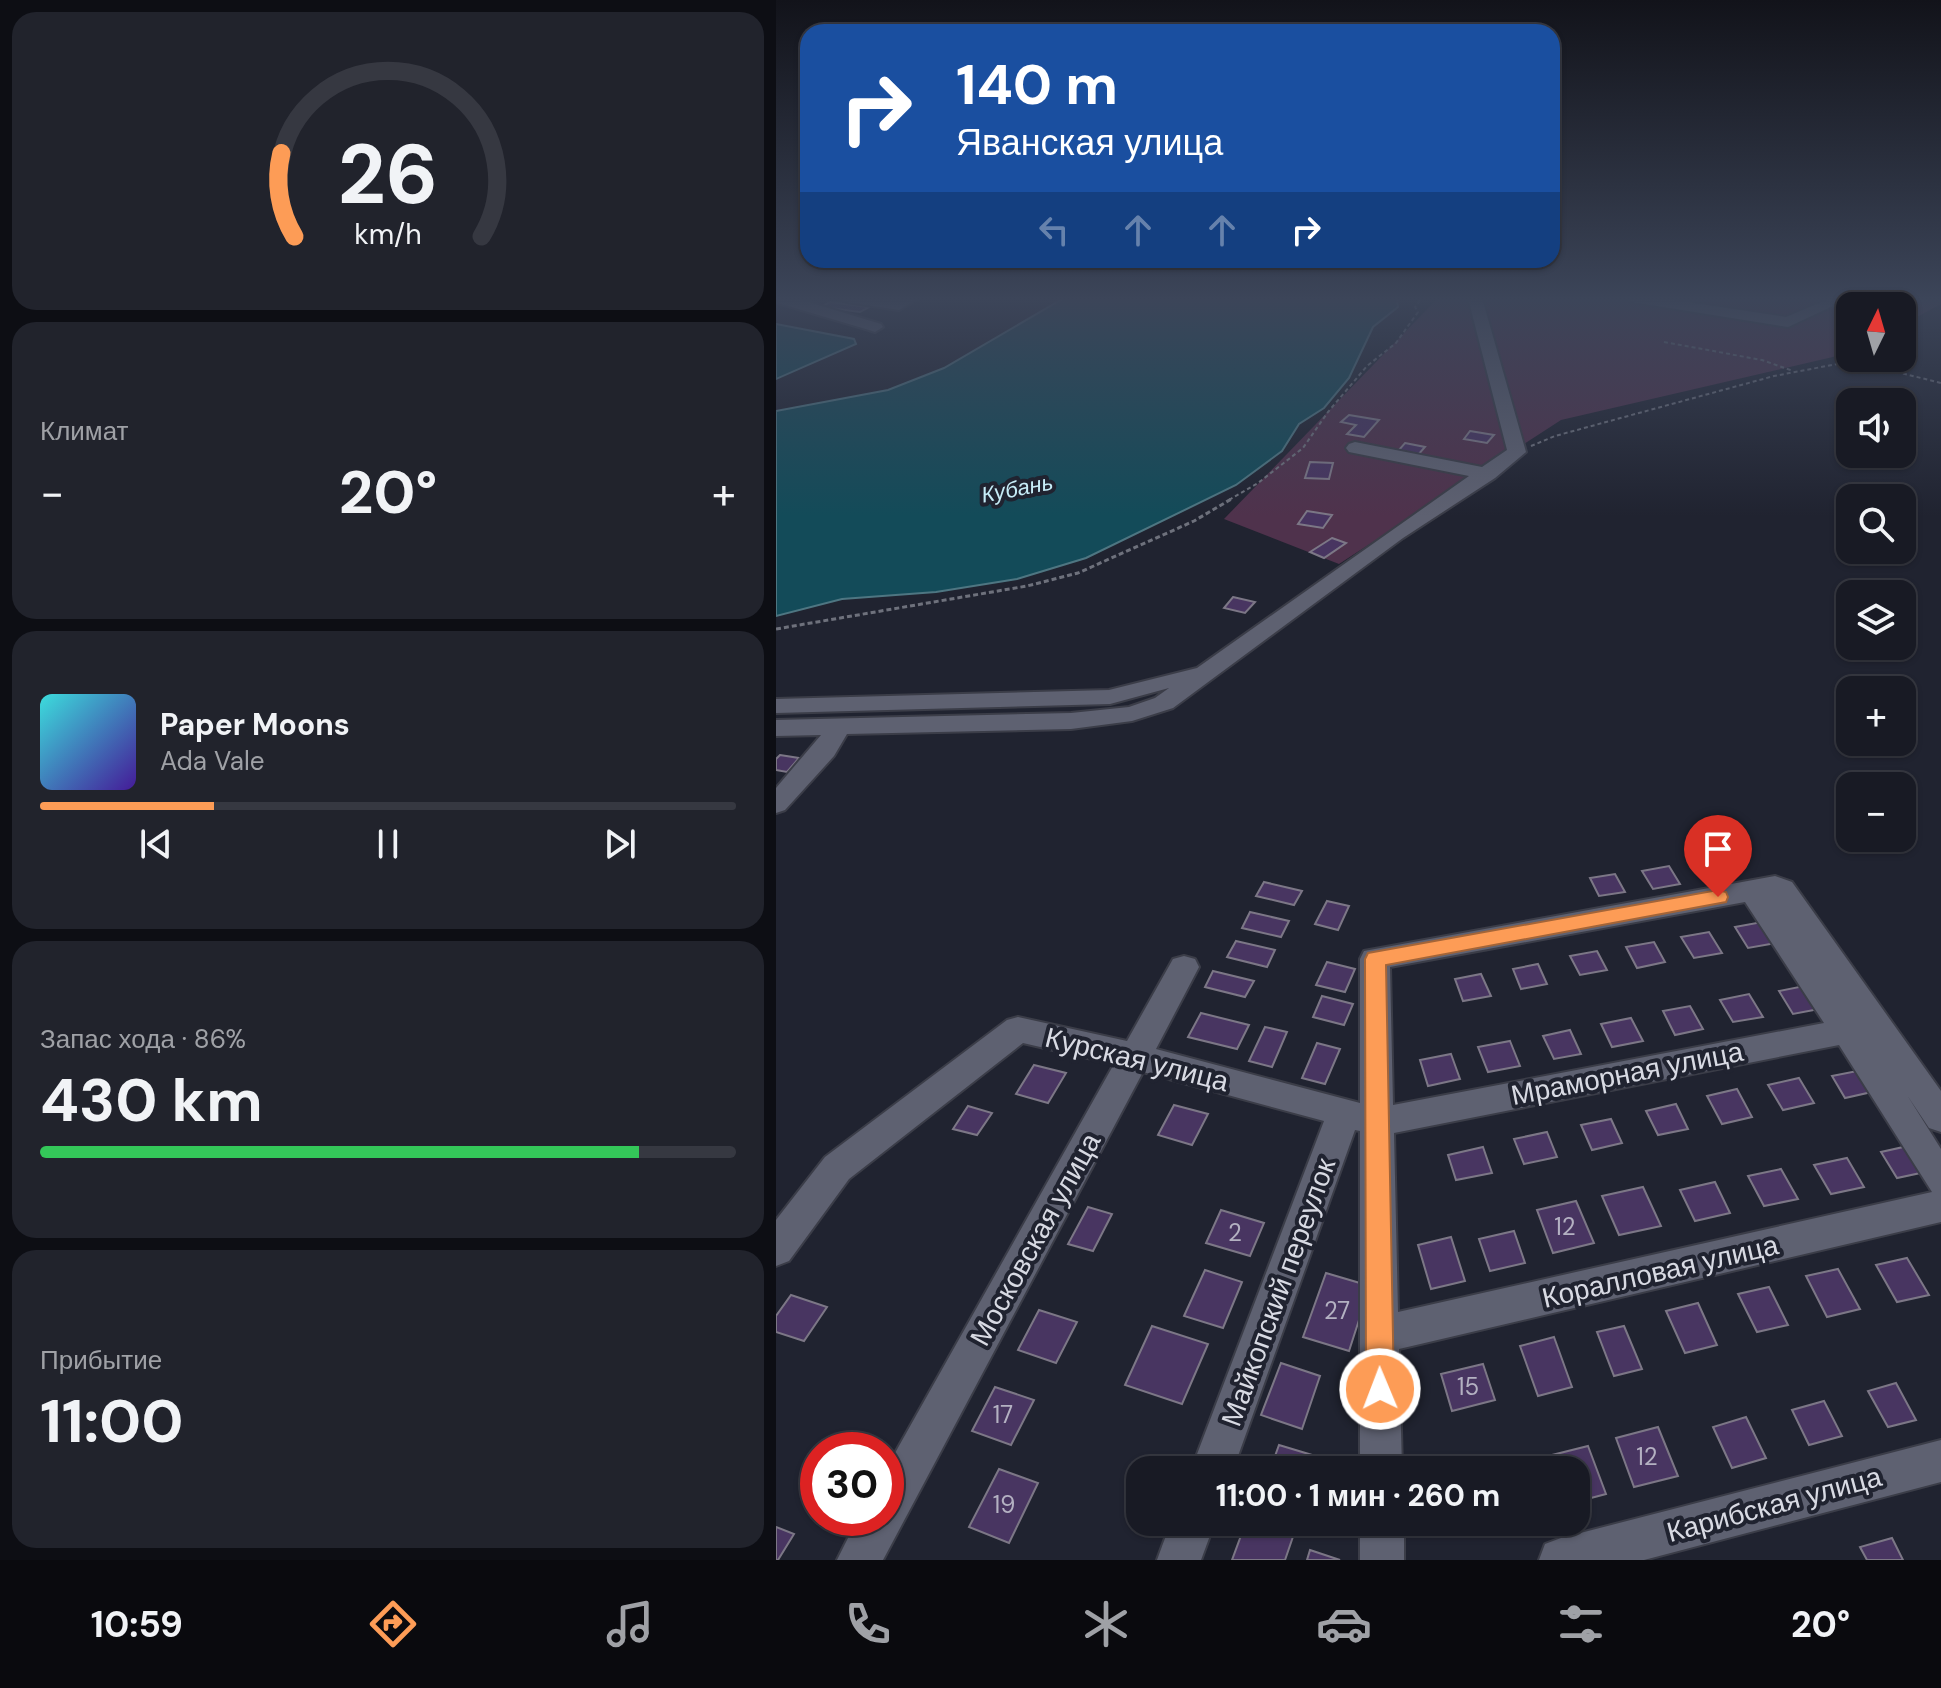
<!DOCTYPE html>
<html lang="ru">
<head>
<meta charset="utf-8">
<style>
	:root { --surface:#181a24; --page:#21232c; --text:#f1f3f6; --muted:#9fa1a6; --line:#363841; --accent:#fd9c56 }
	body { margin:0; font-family:"DM Sans",sans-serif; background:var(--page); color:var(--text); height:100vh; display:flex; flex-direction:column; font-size:30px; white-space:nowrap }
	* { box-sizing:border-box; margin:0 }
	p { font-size:26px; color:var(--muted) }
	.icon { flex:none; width:44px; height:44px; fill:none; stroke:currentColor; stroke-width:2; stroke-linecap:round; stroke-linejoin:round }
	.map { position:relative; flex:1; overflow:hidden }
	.side { display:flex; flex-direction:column; gap:12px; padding:12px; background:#0d0e14; width:776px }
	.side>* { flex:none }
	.guide { position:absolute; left:24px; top:24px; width:760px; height:244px; border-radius:24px; box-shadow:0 2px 6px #0004,0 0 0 2px var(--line); background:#1a4fa0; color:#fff; overflow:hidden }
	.needle { width:52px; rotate:5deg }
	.controls { position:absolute; left:1060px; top:292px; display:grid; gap:16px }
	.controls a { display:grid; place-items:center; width:80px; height:80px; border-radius:16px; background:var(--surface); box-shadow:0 2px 6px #0004,0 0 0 2px var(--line); font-size:40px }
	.speed { position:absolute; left:24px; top:1432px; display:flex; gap:16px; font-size:40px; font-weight:700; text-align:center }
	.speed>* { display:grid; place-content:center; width:104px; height:104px; border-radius:50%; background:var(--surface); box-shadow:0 2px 6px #0004,0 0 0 2px var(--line); line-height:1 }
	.speed .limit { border:12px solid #d22; background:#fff; color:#111 }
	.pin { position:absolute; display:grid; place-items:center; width:68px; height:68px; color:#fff; margin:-82px -34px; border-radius:50% 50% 50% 0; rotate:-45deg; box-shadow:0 0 8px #0007 }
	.pin .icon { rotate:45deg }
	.me { position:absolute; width:88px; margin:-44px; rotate:359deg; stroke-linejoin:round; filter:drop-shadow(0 0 6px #0008) }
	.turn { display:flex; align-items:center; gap:28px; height:168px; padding:0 24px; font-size:36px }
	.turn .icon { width:104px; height:104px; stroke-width:2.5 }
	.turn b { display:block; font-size:56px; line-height:68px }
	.lanes { display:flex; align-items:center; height:76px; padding:0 24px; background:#0003; justify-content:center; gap:40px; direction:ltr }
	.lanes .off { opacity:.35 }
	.big { font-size:60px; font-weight:700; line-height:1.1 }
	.side .card { flex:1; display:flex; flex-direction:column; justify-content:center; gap:12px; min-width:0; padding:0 28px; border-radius:24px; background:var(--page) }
	.side .dial { align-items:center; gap:0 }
	.dial svg { height:208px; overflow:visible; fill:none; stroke:var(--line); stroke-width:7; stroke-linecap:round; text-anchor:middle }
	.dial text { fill:var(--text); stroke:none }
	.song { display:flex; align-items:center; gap:24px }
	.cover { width:96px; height:96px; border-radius:12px; background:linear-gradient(135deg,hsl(180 70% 55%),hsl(260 70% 35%)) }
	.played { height:8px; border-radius:4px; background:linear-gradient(90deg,var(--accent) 25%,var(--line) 25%) }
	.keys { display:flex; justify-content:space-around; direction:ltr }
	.heat { display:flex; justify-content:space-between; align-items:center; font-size:44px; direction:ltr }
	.charge { height:12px; border-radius:6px; background:linear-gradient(90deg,#34c759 86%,var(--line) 0) }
	.trip { position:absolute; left:350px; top:1456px; width:464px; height:80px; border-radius:24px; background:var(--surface); box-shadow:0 2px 6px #0004,0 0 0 2px var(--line); font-weight:700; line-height:80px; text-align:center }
	.dock { display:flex; height:128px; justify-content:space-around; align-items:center; background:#0a0a0e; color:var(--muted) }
	.dock .icon { width:56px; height:56px }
	.dock .selected { color:var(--accent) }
	.dock b { font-size:36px; color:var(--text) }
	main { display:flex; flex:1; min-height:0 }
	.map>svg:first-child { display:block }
	.green { fill:#4f324c }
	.water { fill:#134b59; stroke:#4e7682; stroke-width:2 }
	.building { fill:#483561; stroke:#7c7786; stroke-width:2 }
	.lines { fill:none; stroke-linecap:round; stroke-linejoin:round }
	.minor-casing { stroke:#3b3d48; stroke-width:4 }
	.path-far1 { stroke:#6e717c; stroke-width:2; stroke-dasharray:4 3; stroke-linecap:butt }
	.path { stroke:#6e717c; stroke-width:3; stroke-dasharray:5 3; stroke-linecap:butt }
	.minor { fill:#5e6171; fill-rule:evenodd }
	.route { fill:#fd9c56; stroke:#a46538; stroke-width:2 }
	.labels { text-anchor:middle; stroke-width:8; stroke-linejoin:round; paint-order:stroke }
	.far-water-label { font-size:22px; font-style:italic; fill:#c6ecf7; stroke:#202330 }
	.near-number-label { font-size:24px; fill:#b4b1c2 }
	.near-street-label { font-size:28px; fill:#d8dae3; stroke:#202330 }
</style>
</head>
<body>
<main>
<section class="side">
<div class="card dial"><svg viewBox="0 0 100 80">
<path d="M14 69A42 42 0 1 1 86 69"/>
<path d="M14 69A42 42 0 0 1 9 37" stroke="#fd9c56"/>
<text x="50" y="56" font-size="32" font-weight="700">26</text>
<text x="50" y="72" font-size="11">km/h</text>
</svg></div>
<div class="card"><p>Климат</p>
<div class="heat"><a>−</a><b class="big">20°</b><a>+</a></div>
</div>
<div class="card">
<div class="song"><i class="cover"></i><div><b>Paper Moons</b><p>Ada Vale</p></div></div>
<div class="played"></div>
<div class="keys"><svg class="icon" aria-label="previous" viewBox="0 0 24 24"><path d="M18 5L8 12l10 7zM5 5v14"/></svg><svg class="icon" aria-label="pause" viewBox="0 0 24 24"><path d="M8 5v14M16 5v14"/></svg><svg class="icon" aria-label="next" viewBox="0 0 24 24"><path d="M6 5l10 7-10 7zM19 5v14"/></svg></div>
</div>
<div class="card"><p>Запас хода · 86%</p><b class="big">430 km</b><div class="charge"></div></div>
<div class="card"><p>Прибытие</p><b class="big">11:00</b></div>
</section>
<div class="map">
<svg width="1165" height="1560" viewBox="0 0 1165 1560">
	<rect width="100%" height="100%" fill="#202330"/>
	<path class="green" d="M662 298H1165V304L1126 325V306H1074V353L785 420 563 564 448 519Z"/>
	<g class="water">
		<path d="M288 298H621L622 307 597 327 573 378 548 408 523 424 506 451 460 485 310 558 241 579 160 592 66 599 0 616V411L112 390 168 368Z"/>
		<path d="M0 324 78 339 80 344 0 379Z"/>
	</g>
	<g class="building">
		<path d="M54 302 93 307 84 312 45 307Z"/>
		<path d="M573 415 603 420 588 437 571 434 580 425 565 422Z"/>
		<path d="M694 431 718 435 711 443 688 439Z"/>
		<path d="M629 443 649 447 642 455 622 451Z"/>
		<path d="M534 462 557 463 553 479 529 478Z"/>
		<path d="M531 511 556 515 547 528 522 524Z"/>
		<path d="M556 538 570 543 548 558 534 552Z"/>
		<path d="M457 597 479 602 469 613 448 608Z"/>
		<path d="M4 755 23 758 11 772 0 770V759Z"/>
		<path d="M946 857 957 874 931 879 920 861Z"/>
		<path d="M893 866 904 884 877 889 866 871Z"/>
		<path d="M839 874 849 892 823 896 814 878Z"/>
		<path d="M488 882 526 891 518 905 480 896Z"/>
		<path d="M551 901 573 906 562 930 539 924Z"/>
		<path d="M474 912 513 921 505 937 466 928Z"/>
		<path d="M986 922 1000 943 972 948 959 927Z"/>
		<path d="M933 932 946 953 918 958 905 937Z"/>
		<path d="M460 941 499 950 491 967 451 957Z"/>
		<path d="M878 942 889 962 861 968 850 947Z"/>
		<path d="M821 951 831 970 804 975 794 956Z"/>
		<path d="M551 962 579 969 569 992 540 985Z"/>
		<path d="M762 964 771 984 745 989 737 969Z"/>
		<path d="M437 971 478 981 469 997 429 987Z"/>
		<path d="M705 974 715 996 687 1001 679 979Z"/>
		<path d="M1028 986 1043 1009 1017 1014 1003 991Z"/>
		<path d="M973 994 987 1017 957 1022 944 1000Z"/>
		<path d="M546 996 577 1004 568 1025 537 1017Z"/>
		<path d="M914 1006 927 1029 899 1035 887 1011Z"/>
		<path d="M425 1013 473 1025 461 1049 412 1037Z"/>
		<path d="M855 1018 867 1041 836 1047 825 1024Z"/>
		<path d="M489 1027 511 1032 496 1067 473 1061Z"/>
		<path d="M794 1030 805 1054 778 1059 767 1036Z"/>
		<path d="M734 1041 744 1066 712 1072 702 1047Z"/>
		<path d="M541 1043 564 1049 549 1084 526 1078Z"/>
		<path d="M675 1054 684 1079 652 1086 644 1060Z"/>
		<path d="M258 1065 290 1073 272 1103 240 1094Z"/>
		<path d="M1086 1070 1100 1091 1069 1098 1056 1076Z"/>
		<path d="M1023 1078 1038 1103 1007 1110 992 1085Z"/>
		<path d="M961 1089 976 1117 946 1124 931 1096Z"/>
		<path d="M900 1104 912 1129 882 1135 870 1111Z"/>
		<path d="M398 1105 432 1114 416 1145 382 1135Z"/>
		<path d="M192 1106 216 1113 201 1135 177 1129Z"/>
		<path d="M835 1119 846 1143 816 1150 805 1125Z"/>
		<path d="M771 1132 781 1157 748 1164 738 1139Z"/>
		<path d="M1132 1146 1149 1172 1121 1178 1105 1152Z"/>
		<path d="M707 1147 716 1173 680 1180 672 1155Z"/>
		<path d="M1071 1158 1088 1187 1055 1194 1038 1165Z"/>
		<path d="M1005 1169 1022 1199 988 1206 972 1176Z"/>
		<path d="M939 1182 954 1213 919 1221 904 1190Z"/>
		<path d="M867 1187 885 1226 843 1235 826 1196Z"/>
		<path d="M800 1201 818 1243 777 1253 761 1210Z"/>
		<path d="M312 1207 336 1214 317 1251 292 1244Z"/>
		<path d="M445 1210 488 1223 474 1256 430 1243Z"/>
		<path d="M738 1231 749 1263 714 1271 703 1239Z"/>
		<path d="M675 1237 689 1281 655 1289 642 1245Z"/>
		<path d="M1131 1258 1153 1295 1121 1302 1100 1265Z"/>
		<path d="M1062 1269 1084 1309 1051 1317 1030 1276Z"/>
		<path d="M429 1270 466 1282 447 1328 408 1316Z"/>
		<path d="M550 1273 594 1286 573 1351 527 1337Z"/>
		<path d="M993 1287 1012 1325 981 1332 962 1294Z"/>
		<path d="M15 1295 51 1307 28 1341 0 1332V1316Z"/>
		<path d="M922 1303 941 1345 909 1353 890 1311Z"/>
		<path d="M263 1310 301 1322 280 1363 242 1350Z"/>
		<path d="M376 1326 432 1344 406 1404 349 1385Z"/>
		<path d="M848 1326 866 1369 838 1376 821 1332Z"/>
		<path d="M778 1337 796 1387 762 1396 744 1346Z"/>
		<path d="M505 1363 544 1376 526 1429 485 1415Z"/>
		<path d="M707 1364 719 1400 676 1411 665 1374Z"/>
		<path d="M1120 1383 1140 1420 1112 1427 1092 1391Z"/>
		<path d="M219 1387 258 1400 235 1445 196 1431Z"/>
		<path d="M1048 1401 1066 1436 1033 1445 1016 1410Z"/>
		<path d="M970 1417 990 1458 956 1468 937 1427Z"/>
		<path d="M882 1427 902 1476 858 1487 840 1438Z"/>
		<path d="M503 1445 546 1458 542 1470H494Z"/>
		<path d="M812 1446 830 1494 800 1502V1470H781L776 1455Z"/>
		<path d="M223 1469 262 1483 233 1543 193 1527Z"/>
		<path d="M470 1522H511L521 1525 509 1560H456Z"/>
		<path d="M0 1527 18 1534 2 1560H0Z"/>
		<path d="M1116 1538 1127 1560H1091L1084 1547Z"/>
		<path d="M534 1550 564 1560H531Z"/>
	</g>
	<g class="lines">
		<g class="minor-casing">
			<g id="minor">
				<path d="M1 298H19L105 324 107 327 99 332 93 330 2 303Z"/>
				<path d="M63 298H143L123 310 70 302Z"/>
				<path d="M692 298H706L750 452 719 478 627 538 397 708 356 721 295 729 71 734 58 756 9 810 0 813V788L45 735 0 736V720L295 713 353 707 379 698 393 688 334 704 0 713V699L333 690 421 668 693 476 573 452 570 448 573 444 579 442 706 467 731 450Z"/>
				<path d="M849 298H885L1010 317 1055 298H1074L1012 327 856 302Z"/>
				<path d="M999 876 1016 882 1165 1091V1132L1153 1128 1131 1095 1165 1149V1222L623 1349 626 1470H584V1131L579 1130 457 1470H415L548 1121 367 1072 107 1560H61L82 1518H110V1469L338 1064 247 1043 73 1179 13 1261 0 1266V1220L49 1157 231 1020 242 1017 351 1041 397 959 408 956 419 959 423 967 380 1049 584 1103V959L588 951ZM969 902 1048 1023 617 1105 614 967ZM1063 1045 1156 1192 622 1312 618 1133Z"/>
				<path d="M1165 1440V1482L868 1560H763L769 1544 785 1538Z"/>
				<path d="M395 1522H439L425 1560H381Z"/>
				<rect x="584" y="1522" width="44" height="38"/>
			</g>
		</g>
		<g class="path-far1">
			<path d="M888 342 986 360 1017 371"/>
			<path d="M755 446 779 436 998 376 1077 361 1165 383"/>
			<path d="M453 500 482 483 527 448 552 412 591 366 620 343 642 312 639 307 646 298"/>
		</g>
		<path class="path" d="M0 629 251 586 302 573 418 521 457 498"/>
		<use href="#minor" class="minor"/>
	</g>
	<linearGradient id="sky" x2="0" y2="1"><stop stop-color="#12131a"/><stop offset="0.58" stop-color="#3c4559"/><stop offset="1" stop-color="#3c4559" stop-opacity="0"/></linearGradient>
	<rect width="1165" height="516" fill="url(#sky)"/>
	<path class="route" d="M942 890 950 892 952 897 950 902 610 965 618 1389 614 1399 604 1403 594 1399 590 1389 589 959 592 953Z"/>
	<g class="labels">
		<g class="far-water-label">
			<text transform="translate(241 488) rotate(-11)" y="8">Кубань</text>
		</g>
		<g class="near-number-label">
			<text x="789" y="1235">12</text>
			<text x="459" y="1241">2</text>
			<text x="561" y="1319">27</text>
			<text x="692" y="1395">15</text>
			<text x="227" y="1423">17</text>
			<text x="871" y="1465">12</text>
			<text x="228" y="1513">19</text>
		</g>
		<g class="near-street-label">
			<text transform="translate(361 1059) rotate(14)" y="10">Курская улица</text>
			<text transform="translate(851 1073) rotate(-11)" y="10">Мраморная улица</text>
			<text transform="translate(259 1239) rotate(-61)" y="10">Московская улица</text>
			<text transform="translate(884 1271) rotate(-13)" y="10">Коралловая улица</text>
			<text transform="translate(502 1292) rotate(-70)" y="10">Майкопский переулок</text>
			<text transform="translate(998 1504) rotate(-15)" y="10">Карибская улица</text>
		</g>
	</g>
</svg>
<div class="controls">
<a><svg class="needle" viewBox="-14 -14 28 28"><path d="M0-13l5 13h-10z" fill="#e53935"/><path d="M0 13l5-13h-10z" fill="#9fa1a6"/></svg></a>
<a><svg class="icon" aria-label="sound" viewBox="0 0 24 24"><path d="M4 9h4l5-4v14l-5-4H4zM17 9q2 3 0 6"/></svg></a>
<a><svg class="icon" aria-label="search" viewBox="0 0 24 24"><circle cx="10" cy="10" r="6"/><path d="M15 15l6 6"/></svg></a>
<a><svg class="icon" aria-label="layers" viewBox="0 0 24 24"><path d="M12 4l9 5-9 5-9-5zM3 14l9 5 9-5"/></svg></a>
<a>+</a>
<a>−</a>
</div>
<div class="speed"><div class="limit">30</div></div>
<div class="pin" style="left:942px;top:897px;background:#d93025"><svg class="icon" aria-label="arrive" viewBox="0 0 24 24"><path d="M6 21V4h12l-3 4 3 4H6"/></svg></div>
<svg class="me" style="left:604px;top:1389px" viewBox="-20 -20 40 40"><circle r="17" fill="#fd9c56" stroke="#fff" stroke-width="3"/><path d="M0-11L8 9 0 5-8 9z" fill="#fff"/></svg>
<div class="trip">11:00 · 1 мин · 260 m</div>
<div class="guide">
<div class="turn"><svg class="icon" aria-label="right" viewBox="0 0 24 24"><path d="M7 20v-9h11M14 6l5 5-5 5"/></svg><div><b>140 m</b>Яванская улица</div></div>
<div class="lanes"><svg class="icon off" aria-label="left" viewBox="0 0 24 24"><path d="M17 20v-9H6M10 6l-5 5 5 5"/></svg><svg class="icon off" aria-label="ahead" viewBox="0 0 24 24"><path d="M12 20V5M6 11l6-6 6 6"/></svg><svg class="icon off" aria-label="ahead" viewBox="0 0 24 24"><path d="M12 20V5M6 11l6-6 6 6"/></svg><svg class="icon" aria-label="right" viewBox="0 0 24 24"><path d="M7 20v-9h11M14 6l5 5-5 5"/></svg></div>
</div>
</div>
</main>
<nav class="dock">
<b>10:59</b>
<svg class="icon selected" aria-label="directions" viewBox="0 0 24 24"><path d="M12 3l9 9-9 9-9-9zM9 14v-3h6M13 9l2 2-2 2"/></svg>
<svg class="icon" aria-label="music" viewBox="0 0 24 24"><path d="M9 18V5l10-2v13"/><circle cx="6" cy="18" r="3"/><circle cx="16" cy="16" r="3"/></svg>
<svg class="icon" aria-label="phone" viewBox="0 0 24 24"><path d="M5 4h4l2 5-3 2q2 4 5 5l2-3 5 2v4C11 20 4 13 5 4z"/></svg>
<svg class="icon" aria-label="climate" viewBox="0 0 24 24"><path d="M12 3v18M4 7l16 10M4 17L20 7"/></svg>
<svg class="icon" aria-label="car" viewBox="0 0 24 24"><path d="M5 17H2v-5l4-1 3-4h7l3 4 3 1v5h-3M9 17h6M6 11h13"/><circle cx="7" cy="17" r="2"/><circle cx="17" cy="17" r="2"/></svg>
<svg class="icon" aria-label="filters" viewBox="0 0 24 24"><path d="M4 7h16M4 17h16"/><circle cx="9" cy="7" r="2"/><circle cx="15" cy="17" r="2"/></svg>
<b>20°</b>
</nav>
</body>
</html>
